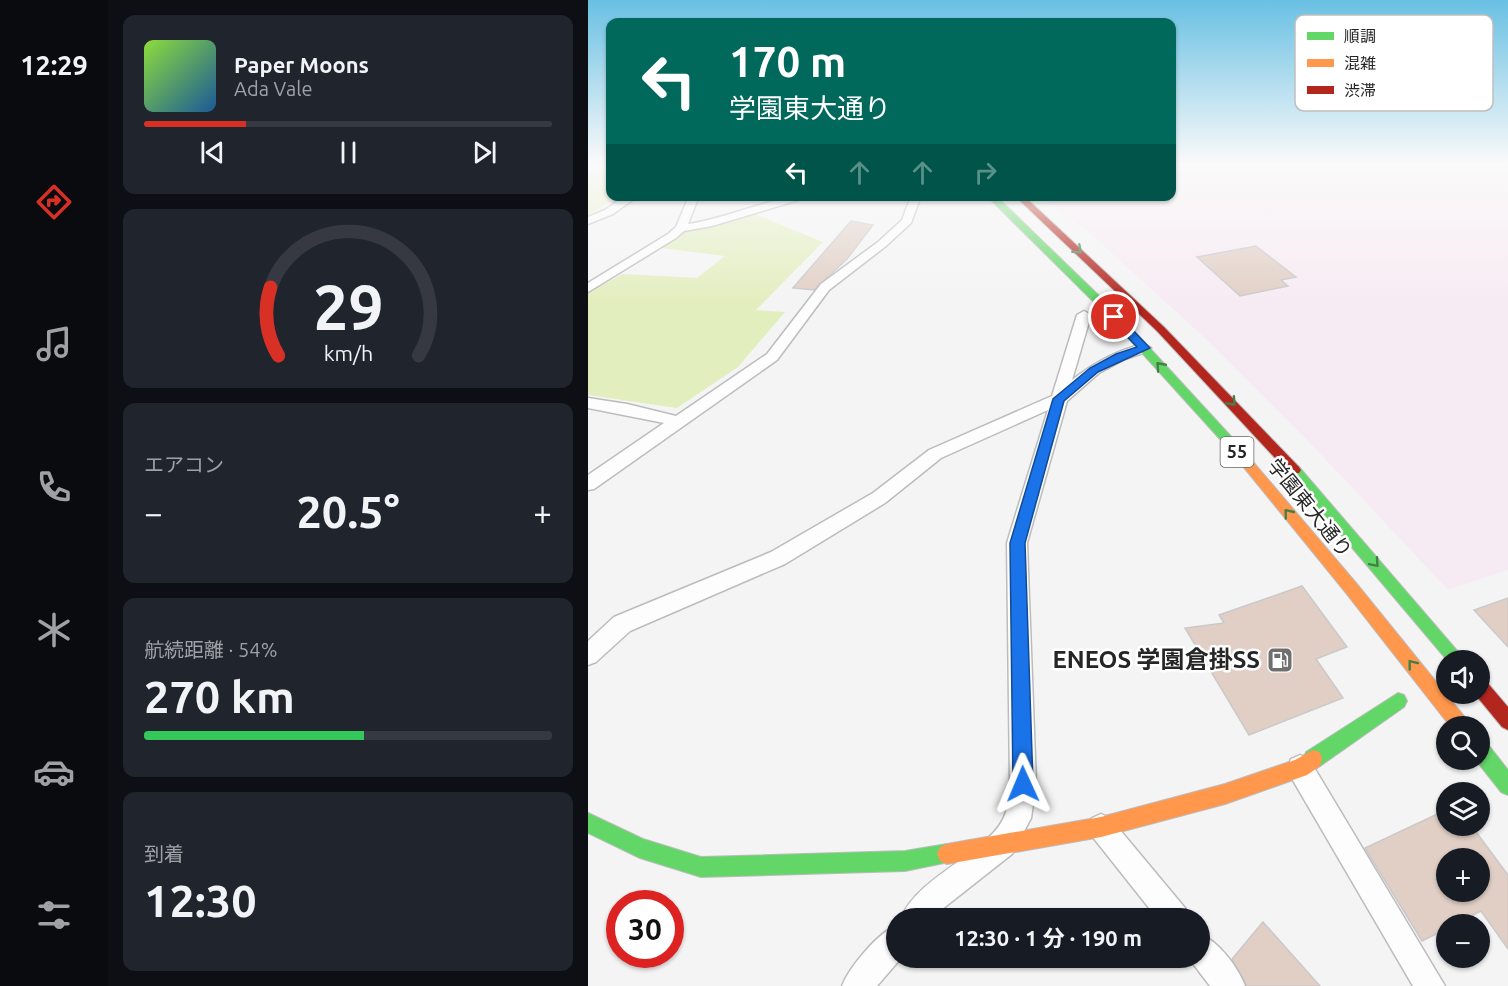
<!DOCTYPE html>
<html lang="ja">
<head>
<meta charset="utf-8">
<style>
	:root { --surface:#171b24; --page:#20242c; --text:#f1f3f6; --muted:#9ea1a6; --line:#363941; --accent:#d93025 }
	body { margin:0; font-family:Ubuntu,"Noto Sans JP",sans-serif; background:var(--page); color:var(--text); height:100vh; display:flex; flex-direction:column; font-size:22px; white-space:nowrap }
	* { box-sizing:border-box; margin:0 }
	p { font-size:20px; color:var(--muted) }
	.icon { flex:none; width:33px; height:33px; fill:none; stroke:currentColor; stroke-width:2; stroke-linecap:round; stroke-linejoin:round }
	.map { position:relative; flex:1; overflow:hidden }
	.details { display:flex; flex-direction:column; gap:15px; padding:15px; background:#0d0f14; width:480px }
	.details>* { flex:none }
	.top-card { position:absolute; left:18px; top:18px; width:570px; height:183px; border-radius:12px; box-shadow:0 2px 4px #0004; background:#00695c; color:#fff; overflow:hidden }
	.fabs { position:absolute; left:848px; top:650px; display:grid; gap:12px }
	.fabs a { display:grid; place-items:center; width:54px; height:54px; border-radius:50%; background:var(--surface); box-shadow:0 2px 4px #0004; font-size:30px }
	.speed { position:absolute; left:18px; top:890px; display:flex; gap:12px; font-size:30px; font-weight:700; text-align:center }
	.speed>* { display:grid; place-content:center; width:78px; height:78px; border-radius:50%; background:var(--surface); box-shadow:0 2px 4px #0004; line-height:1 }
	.speed .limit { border:9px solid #d22; background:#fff; color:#111 }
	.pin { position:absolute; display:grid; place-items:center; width:51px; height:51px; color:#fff; margin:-26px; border:3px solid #fff; border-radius:50%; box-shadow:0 2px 6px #0007 }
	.me { position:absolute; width:66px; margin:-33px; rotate:359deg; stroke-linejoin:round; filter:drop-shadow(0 0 4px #0008) }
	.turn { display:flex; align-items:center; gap:21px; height:126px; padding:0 24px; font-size:27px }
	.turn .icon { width:78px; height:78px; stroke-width:2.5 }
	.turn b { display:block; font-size:42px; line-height:51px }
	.lanes { display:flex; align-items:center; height:57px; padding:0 24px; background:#0003; justify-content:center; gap:30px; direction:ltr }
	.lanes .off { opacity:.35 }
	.big { font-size:45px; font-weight:700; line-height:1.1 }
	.details .tile { flex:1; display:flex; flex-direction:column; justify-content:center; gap:9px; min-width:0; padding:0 21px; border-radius:12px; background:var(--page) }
	.details .dial { align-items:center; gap:0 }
	.dial svg { height:156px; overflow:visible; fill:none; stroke:var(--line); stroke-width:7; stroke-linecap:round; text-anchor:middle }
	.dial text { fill:var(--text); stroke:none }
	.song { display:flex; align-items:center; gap:18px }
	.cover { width:72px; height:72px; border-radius:9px; background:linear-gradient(135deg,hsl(90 70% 55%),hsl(210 70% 35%)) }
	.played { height:6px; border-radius:3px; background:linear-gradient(90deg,var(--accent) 25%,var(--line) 25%) }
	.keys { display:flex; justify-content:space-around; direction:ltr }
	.heat { display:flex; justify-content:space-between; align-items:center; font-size:33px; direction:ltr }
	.charge { height:9px; border-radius:4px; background:linear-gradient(90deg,#34c759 54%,var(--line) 0) }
	.trip { position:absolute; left:298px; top:908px; width:324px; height:60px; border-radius:30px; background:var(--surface); box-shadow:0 2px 4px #0004; font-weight:700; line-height:60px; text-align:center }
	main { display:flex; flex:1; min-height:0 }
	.tab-bar { display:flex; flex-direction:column; width:108px; justify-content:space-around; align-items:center; background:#090b0e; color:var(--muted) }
	.tab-bar .icon { width:42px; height:42px }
	.tab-bar .active { color:var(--accent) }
	.tab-bar b { font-size:27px; color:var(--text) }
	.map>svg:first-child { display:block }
	.commercial { fill:#f7ebf3 }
	.green { fill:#e3eebf }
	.building { fill:#e1cfc5; stroke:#cac9c9; stroke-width:1.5; fill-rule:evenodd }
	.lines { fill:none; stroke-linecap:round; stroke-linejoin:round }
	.street-casing { stroke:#bdbcbd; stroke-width:3 }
	.fast-casing { stroke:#bdbcbd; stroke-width:2 }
	.slow-casing { stroke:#bdbcbd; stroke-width:2 }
	.jam-casing { stroke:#bdbcbd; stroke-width:2 }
	.street { fill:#fefdfe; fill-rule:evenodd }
	.fast { fill:#63d668; fill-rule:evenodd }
	.slow { fill:#ff974d; fill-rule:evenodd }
	.jam { fill:#b3261e; fill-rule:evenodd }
	.oneway { stroke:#457e48 }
	.route { fill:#1a73e8; stroke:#114b97; stroke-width:1.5 }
	.labels { text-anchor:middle; stroke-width:5; stroke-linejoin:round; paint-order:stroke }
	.shield { fill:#fff; stroke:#686768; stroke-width:1.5 }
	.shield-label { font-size:18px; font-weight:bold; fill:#272627 }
	.street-label { font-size:20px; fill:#272627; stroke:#fff }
	.near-poi-label { font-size:24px; font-weight:bold; fill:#272627; stroke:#fff; text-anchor:end }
	.key { fill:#fff; stroke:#bebebe; stroke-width:1.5 }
	.key-label { font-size:16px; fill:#272627 }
</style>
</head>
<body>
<main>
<nav class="tab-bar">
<b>12:29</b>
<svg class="icon active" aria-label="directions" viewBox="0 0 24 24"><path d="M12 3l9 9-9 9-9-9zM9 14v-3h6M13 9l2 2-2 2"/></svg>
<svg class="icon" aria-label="music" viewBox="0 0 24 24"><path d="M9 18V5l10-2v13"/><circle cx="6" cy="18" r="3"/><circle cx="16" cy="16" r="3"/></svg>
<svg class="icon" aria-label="phone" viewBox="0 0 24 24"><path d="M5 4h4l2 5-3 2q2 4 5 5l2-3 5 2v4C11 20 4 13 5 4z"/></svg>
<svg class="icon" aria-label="climate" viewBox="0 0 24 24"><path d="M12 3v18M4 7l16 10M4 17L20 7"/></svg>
<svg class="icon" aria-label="car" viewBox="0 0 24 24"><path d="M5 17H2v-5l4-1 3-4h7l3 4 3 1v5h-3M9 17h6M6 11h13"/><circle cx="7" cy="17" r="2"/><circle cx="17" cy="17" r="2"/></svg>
<svg class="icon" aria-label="filters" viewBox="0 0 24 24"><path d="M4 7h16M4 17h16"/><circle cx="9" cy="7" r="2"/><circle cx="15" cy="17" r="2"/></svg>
</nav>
<section class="details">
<div class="tile">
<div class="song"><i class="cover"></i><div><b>Paper Moons</b><p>Ada Vale</p></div></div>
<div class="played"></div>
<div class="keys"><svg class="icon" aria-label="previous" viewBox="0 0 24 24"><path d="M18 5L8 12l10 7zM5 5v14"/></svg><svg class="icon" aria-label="pause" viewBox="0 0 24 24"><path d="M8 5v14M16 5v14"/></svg><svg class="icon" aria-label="next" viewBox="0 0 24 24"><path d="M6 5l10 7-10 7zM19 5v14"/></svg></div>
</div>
<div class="tile dial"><svg viewBox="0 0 100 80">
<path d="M14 69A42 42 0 1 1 86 69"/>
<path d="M14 69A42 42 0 0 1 10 34" stroke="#d93025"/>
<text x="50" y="56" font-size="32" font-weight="700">29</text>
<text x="50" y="72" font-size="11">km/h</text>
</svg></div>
<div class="tile"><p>エアコン</p>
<div class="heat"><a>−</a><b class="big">20.5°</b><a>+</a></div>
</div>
<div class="tile"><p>航続距離 · 54%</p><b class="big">270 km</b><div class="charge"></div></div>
<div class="tile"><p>到着</p><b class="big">12:30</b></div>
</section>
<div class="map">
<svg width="920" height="986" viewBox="0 0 920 986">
	<rect width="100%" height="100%" fill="#f5f4f5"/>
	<path class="commercial" d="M584 164H920V570L860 590 720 441 619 340 497 229 454 197 584 196Z"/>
	<g class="green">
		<path d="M22 167V196L29 197 0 215V172Z"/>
		<path d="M167 214 235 242 168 310 197 312 150 367 89 408 0 395V292L35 274 109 278 137 256 74 248 97 230Z"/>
	</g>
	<g class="building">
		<path d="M263 221 285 225 259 259 226 290 205 288Z"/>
		<path d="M668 246 708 277 693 280 700 286 652 296 609 257Z"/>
		<path d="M714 586 759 647 728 659 755 698 661 735 597 628 636 623 631 615Z"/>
		<path d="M920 598V647L886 610Z"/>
		<path d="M858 810V825H883L920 875V949L893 911 868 924H858V929L834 941 777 848ZM858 858H891V891H858Z"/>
		<path d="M675 922 732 986H659L644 959Z"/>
	</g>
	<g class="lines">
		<g class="street-casing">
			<g id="street">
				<path d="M37 196H50L25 214 0 224V217L17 210Z"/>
				<path d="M101 196H111L100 224C142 218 182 196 224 196L124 226 96 231 88 238 0 292V283L80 234 88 227Z"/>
				<path d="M323 196H333L323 223 298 246 241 290 189 360 6 489 0 490V475L76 423 0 408V398L39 404 88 416 179 354 233 284 290 242 314 220Z"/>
				<path d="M496 311 503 315 484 380C506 363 529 350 556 344L563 348 561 351 537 359 511 373 479 401 439 543 448 784 443 818 424 854 353 910 347 918H313C332 873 406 852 418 812 420 803 421 793 422 784L419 543 460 410 353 458 297 503 197 564 42 631 8 662 0 665V641L26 617 183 552 285 493 341 450 464 396 489 315Z"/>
				<path d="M712 755 721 759 857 986H825L703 777 699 768 703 759Z"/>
				<path d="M513 814 522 818 597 908 602 918H569L504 836 500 827 504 818Z"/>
				<path d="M309 925V957H314L289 986H254C261 967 290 933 309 925Z"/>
				<path d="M612 934C631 942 650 967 657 986H622L600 957H612Z"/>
			</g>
		</g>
		<g class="fast-casing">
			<g id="fast">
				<path d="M399 196H408L534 318 649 443 651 446 649 449H641L526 322Z"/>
				<path d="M706 465 711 467 877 660H859L701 473 699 470Z"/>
				<path d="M810 693 816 695 819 701 816 707 732 766 725 768 718 766 716 759 718 752Z"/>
				<path d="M891 740 898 742 920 770V795L913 792 887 759H891Z"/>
				<path d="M0 813 55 839 113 857 317 851 359 844 366 847 369 854 366 861 317 871 113 877 52 858 0 833Z"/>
			</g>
		</g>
		<g class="slow-casing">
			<g id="slow">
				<path d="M645 442 649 443 768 583 879 720 882 726H862L758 593 641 449 639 446Z"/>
				<path d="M725 750 732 752 734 759 732 766 719 775 637 804 513 837 359 864 352 861 349 854 352 847 359 844 513 817 637 784 707 760Z"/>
			</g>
		</g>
		<g class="jam-casing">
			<g id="jam">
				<path d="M427 196H436L576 327 711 467 713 470 711 473H701L569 331Z"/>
				<path d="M891 678 897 680 920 707V730L914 727 886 693H891Z"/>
			</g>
		</g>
		<use href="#street" class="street"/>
		<use href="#fast" class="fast"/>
		<use href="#slow" class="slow"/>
		<use href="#jam" class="jam"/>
	</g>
	<defs><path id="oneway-chevron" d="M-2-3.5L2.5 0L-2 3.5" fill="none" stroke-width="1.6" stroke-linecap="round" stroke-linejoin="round" transform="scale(1.5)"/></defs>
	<g class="oneway">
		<use href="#oneway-chevron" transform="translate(490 250) rotate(42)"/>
		<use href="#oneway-chevron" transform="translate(572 366) rotate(-132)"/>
		<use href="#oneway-chevron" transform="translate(644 402) rotate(48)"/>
		<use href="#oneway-chevron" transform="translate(700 513) rotate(-129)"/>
		<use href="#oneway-chevron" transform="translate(787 563) rotate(49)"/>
		<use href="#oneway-chevron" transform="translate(824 664) rotate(-128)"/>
	</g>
	<linearGradient id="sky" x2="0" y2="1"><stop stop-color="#69c0e3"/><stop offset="0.54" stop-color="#fafafa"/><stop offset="1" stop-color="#fafafa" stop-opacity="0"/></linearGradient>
	<rect width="920" height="302" fill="url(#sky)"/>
	<path class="route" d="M522 315H530L562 348 510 372 476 401 437 543 445 784 442 791 435 793 428 791 425 784 422 543 465 399 502 368 528 354 549 347 522 319Z"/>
	<defs>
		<g id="fuel-square" transform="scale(1.35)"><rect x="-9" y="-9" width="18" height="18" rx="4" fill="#6f6e6f" stroke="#fff"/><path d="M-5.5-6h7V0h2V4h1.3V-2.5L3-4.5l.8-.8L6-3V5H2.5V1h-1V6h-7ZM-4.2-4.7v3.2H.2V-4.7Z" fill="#fff"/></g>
	</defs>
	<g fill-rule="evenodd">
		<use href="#fuel-square" x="692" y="660"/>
	</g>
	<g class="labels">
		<rect class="shield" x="632.5" y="437" width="33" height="30" rx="4.5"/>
		<g class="shield-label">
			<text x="649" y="458">55</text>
		</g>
		<g class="street-label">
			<text transform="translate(722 508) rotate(51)" y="7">学園東大通り</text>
		</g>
		<g class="near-poi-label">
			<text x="672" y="668">ENEOS 学園倉掛SS</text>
		</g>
	</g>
	<rect x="707" y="15" width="198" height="96" rx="9" class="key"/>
	<rect x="719" y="32" width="27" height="8" fill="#63d668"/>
	<rect x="719" y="59" width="27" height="8" fill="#ff974d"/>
	<rect x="719" y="86" width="27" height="8" fill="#b3261e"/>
	<g class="key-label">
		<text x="756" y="42">順調</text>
		<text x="756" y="69">混雑</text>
		<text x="756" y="96">渋滞</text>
	</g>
</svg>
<div class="fabs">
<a><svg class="icon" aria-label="sound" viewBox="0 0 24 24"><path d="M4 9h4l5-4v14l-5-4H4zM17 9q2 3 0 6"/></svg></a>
<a><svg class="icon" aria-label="search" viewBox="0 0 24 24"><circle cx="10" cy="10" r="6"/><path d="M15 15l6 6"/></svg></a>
<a><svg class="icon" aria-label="layers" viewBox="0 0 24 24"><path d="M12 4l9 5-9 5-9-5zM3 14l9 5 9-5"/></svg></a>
<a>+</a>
<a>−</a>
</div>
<div class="speed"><div class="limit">30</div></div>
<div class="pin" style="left:526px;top:317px;background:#d93025"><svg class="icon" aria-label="arrive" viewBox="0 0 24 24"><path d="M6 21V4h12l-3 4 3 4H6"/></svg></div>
<svg class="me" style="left:435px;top:784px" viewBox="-20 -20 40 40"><path d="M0-17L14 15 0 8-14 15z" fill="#1a73e8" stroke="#fff" stroke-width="4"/></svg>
<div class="trip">12:30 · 1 分 · 190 m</div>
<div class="top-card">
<div class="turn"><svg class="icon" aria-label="left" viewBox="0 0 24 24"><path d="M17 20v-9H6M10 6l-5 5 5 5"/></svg><div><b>170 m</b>学園東大通り</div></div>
<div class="lanes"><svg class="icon" aria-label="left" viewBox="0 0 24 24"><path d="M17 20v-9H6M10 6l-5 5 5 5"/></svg><svg class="icon off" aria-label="ahead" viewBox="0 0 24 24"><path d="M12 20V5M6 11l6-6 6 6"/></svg><svg class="icon off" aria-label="ahead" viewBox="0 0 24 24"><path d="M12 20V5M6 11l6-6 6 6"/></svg><svg class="icon off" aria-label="right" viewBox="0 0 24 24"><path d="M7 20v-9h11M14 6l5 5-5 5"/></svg></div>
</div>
</div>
</main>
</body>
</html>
